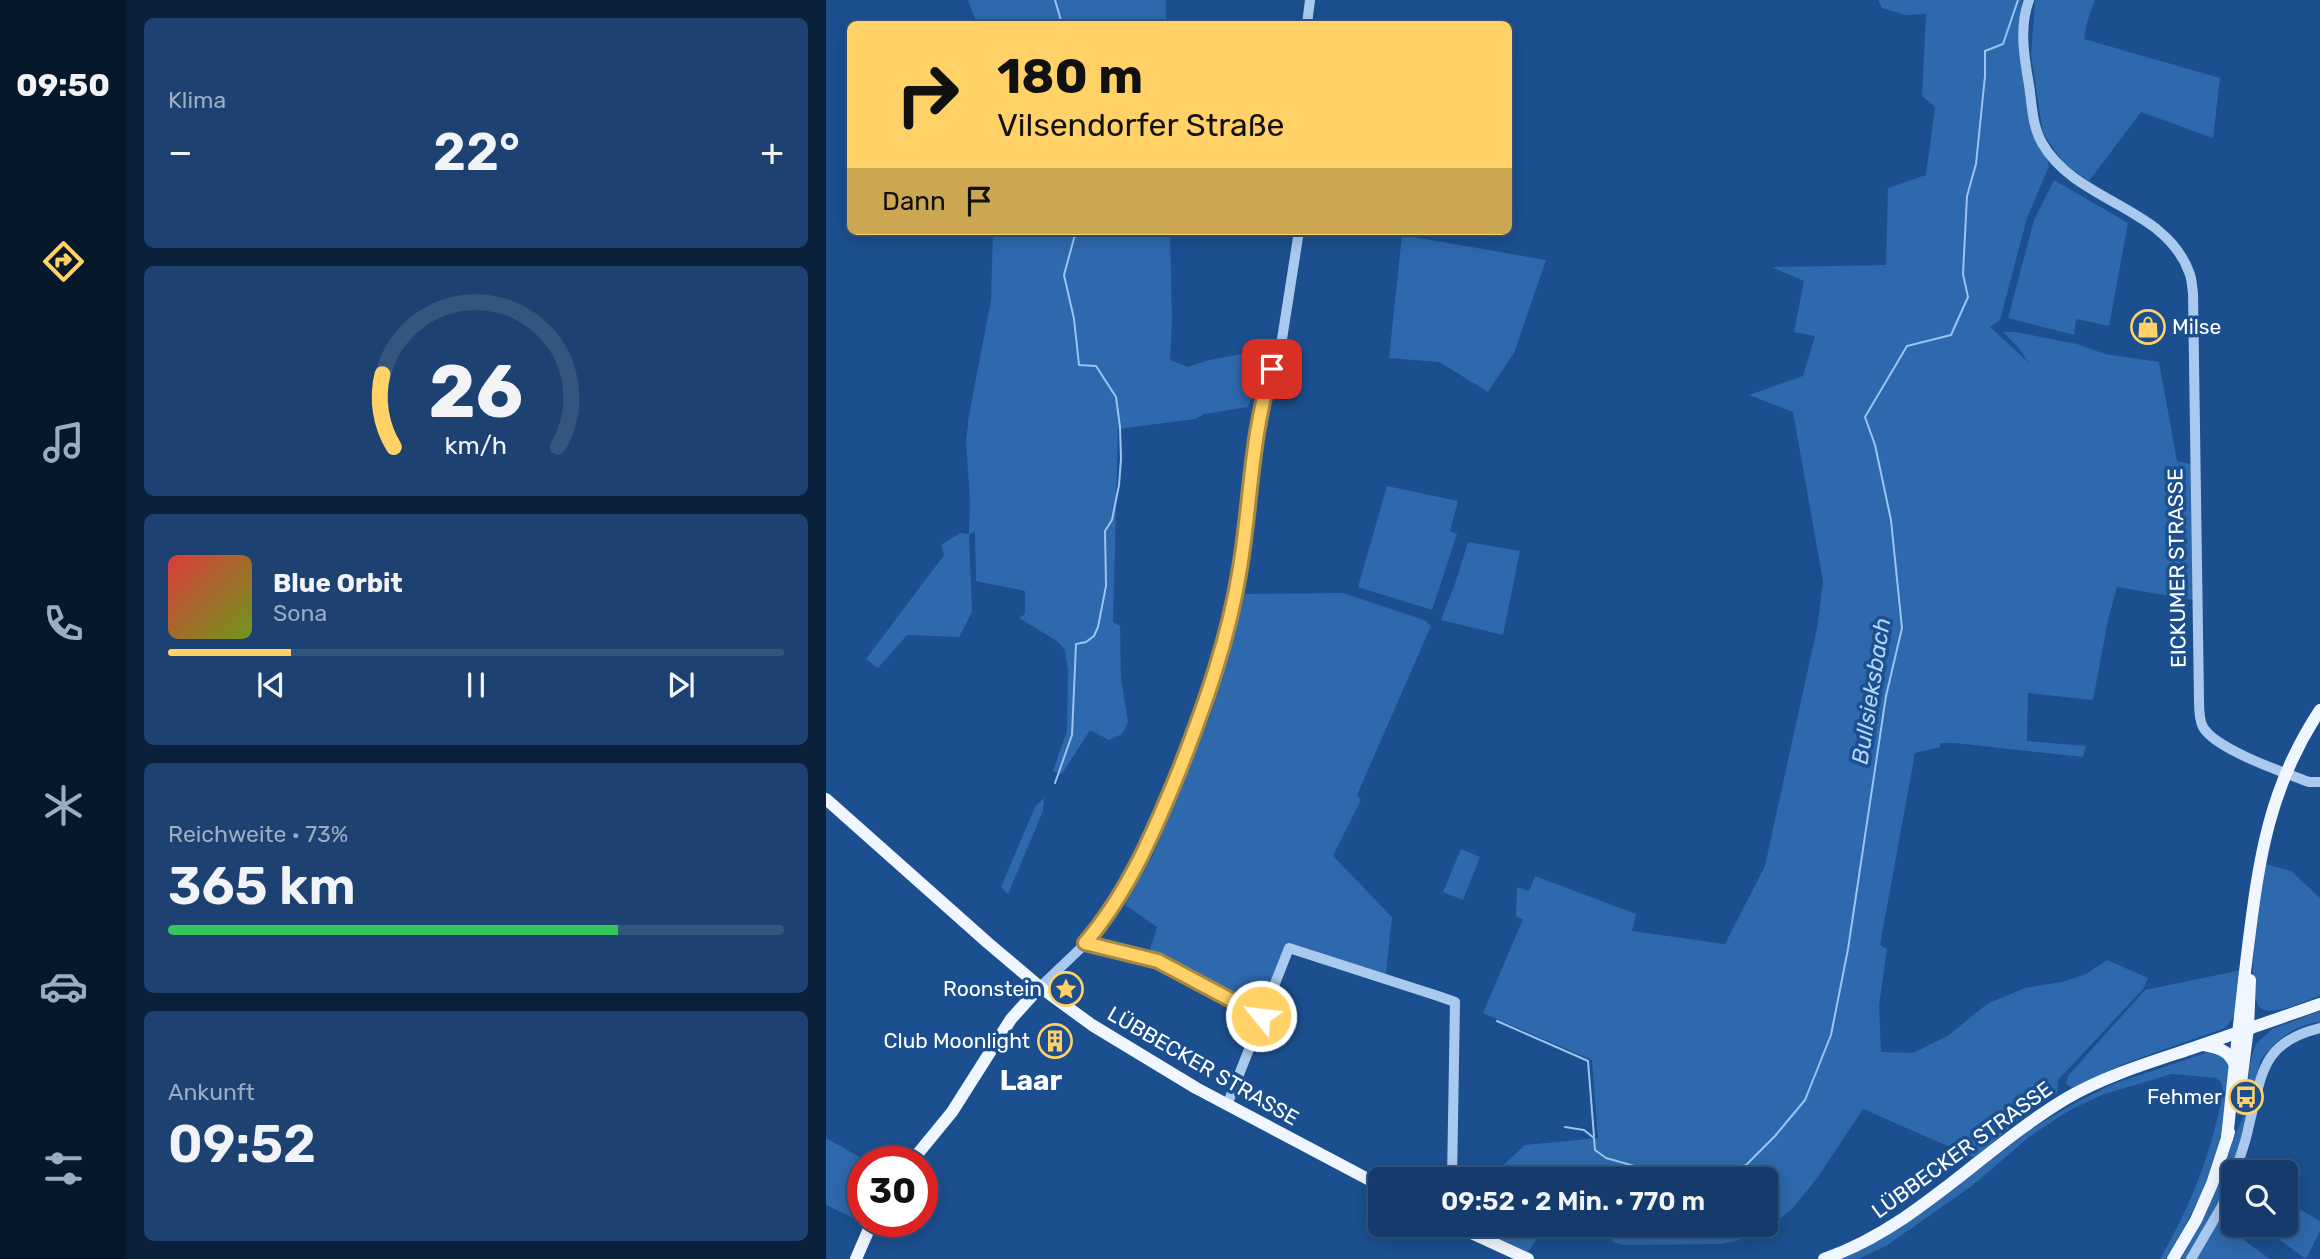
<!DOCTYPE html>
<html lang="de">
<head>
<meta charset="utf-8">
<style>
	:root { --surface:#143b6b; --page:#1d4271; --text:#f1f3f6; --muted:#9dadc1; --line:#33557e; --accent:#ffd166 }
	body { margin:0; font-family:Rubik,sans-serif; background:var(--page); color:var(--text); height:100vh; display:flex; flex-direction:column; font-size:26px; white-space:nowrap }
	* { box-sizing:border-box; margin:0 }
	p { font-size:23px; color:var(--muted) }
	.icon { flex:none; width:38px; height:38px; fill:none; stroke:currentColor; stroke-width:2; stroke-linecap:round; stroke-linejoin:round }
	.map { position:relative; flex:1; overflow:hidden }
	.panel { display:flex; flex-direction:column; gap:18px; padding:18px; background:#0b203b; width:700px }
	.panel>* { flex:none }
	.top-card { position:absolute; left:21px; top:21px; width:665px; height:214px; border-radius:10px; box-shadow:0 4px 18px #0003,0 0 0 2px var(--line); background:#ffd166; color:#111; overflow:hidden }
	.buttons { position:absolute; left:1395px; top:1160px; display:grid; gap:14px }
	.buttons a { display:grid; place-items:center; width:77px; height:77px; border-radius:10px; background:var(--surface); box-shadow:0 4px 18px #0003,0 0 0 2px var(--line); font-size:35px }
	.speed { position:absolute; left:21px; top:1146px; display:flex; gap:14px; font-size:35px; font-weight:700; text-align:center }
	.speed>* { display:grid; place-content:center; width:91px; height:91px; border-radius:50%; background:var(--surface); box-shadow:0 4px 18px #0003,0 0 0 2px var(--line); line-height:1 }
	.speed .limit { border:10px solid #d22; background:#fff; color:#111 }
	.pin { position:absolute; display:grid; place-items:center; width:60px; height:60px; color:#fff; margin:-30px; border-radius:14px; box-shadow:0 4px 10px #0006 }
	.me { position:absolute; width:77px; margin:-38px; rotate:299deg; stroke-linejoin:round; filter:drop-shadow(0 0 5px #0008) }
	.turn { display:flex; align-items:center; gap:24px; height:147px; padding:0 35px; font-size:32px }
	.turn .icon { width:91px; height:91px; stroke-width:2.5 }
	.turn b { display:block; font-size:49px; line-height:60px }
	.then { display:flex; align-items:center; height:66px; padding:0 35px; background:#0003; gap:14px; font-size:26px }
	.big { font-size:52px; font-weight:600; line-height:1.1 }
	.panel .tile { flex:1; display:flex; flex-direction:column; justify-content:center; gap:10px; min-width:0; padding:0 24px; border-radius:10px; background:var(--page) }
	.panel .dial { align-items:center; gap:0 }
	.dial svg { height:182px; overflow:visible; fill:none; stroke:var(--line); stroke-width:7; stroke-linecap:round; text-anchor:middle }
	.dial text { fill:var(--text); stroke:none }
	.song { display:flex; align-items:center; gap:21px }
	.cover { width:84px; height:84px; border-radius:10px; background:linear-gradient(135deg,hsl(0 70% 55%),hsl(80 70% 35%)) }
	.played { height:7px; border-radius:4px; background:linear-gradient(90deg,var(--accent) 20%,var(--line) 20%) }
	.keys { display:flex; justify-content:space-around; direction:ltr }
	.heat { display:flex; justify-content:space-between; align-items:center; font-size:38px; direction:ltr }
	.charge { height:10px; border-radius:5px; background:linear-gradient(90deg,#34c759 73%,var(--line) 0) }
	.trip { position:absolute; left:542px; top:1167px; width:410px; height:70px; border-radius:10px; background:var(--surface); box-shadow:0 4px 18px #0003,0 0 0 2px var(--line); font-weight:600; line-height:70px; text-align:center }
	main { display:flex; flex:1; min-height:0 }
	.tab-bar { display:flex; flex-direction:column; width:126px; justify-content:space-around; align-items:center; background:#08182b; color:var(--muted) }
	.tab-bar .icon { width:49px; height:49px }
	.tab-bar .active { color:var(--accent) }
	.tab-bar b { font-size:32px; color:var(--text) }
	.map>svg:first-child { display:block }
	.green { fill:#2e69ad }
	.lines { fill:none; stroke-linecap:round; stroke-linejoin:round }
	.stream { stroke:#9cc4f0; stroke-width:2 }
	.minor { stroke:#a9c9ee; stroke-width:10 }
	.major { stroke:#f0f6ff; stroke-width:12 }
	.route-casing { stroke:#a68842; stroke-width:18 }
	.route { stroke:#ffd166; stroke-width:12 }
	.labels { text-anchor:middle; stroke-width:7; stroke-linejoin:round; paint-order:stroke }
	.poi-label { font-size:21px; fill:#fff; stroke:#1b4f8f; text-anchor:end }
	.street-label { font-size:21px; fill:#fff; stroke:#1b4f8f }
	.water-label { font-size:23px; font-style:italic; fill:#b5d3f5; stroke:#1b4f8f }
	.district-label { font-size:28px; font-weight:bold; fill:#fff; stroke:#1b4f8f }
</style>
</head>
<body>
<main>
<nav class="tab-bar">
<b>09:50</b>
<svg class="icon active" aria-label="directions" viewBox="0 0 24 24"><path d="M12 3l9 9-9 9-9-9zM9 14v-3h6M13 9l2 2-2 2"/></svg>
<svg class="icon" aria-label="music" viewBox="0 0 24 24"><path d="M9 18V5l10-2v13"/><circle cx="6" cy="18" r="3"/><circle cx="16" cy="16" r="3"/></svg>
<svg class="icon" aria-label="phone" viewBox="0 0 24 24"><path d="M5 4h4l2 5-3 2q2 4 5 5l2-3 5 2v4C11 20 4 13 5 4z"/></svg>
<svg class="icon" aria-label="climate" viewBox="0 0 24 24"><path d="M12 3v18M4 7l16 10M4 17L20 7"/></svg>
<svg class="icon" aria-label="car" viewBox="0 0 24 24"><path d="M5 17H2v-5l4-1 3-4h7l3 4 3 1v5h-3M9 17h6M6 11h13"/><circle cx="7" cy="17" r="2"/><circle cx="17" cy="17" r="2"/></svg>
<svg class="icon" aria-label="filters" viewBox="0 0 24 24"><path d="M4 7h16M4 17h16"/><circle cx="9" cy="7" r="2"/><circle cx="15" cy="17" r="2"/></svg>
</nav>
<section class="panel">
<div class="tile"><p>Klima</p>
<div class="heat"><a>−</a><b class="big">22°</b><a>+</a></div>
</div>
<div class="tile dial"><svg viewBox="0 0 100 80">
<path d="M14 69A42 42 0 1 1 86 69"/>
<path d="M14 69A42 42 0 0 1 9 37" stroke="#ffd166"/>
<text x="50" y="56" font-size="32" font-weight="700">26</text>
<text x="50" y="72" font-size="11">km/h</text>
</svg></div>
<div class="tile">
<div class="song"><i class="cover"></i><div><b>Blue Orbit</b><p>Sona</p></div></div>
<div class="played"></div>
<div class="keys"><svg class="icon" aria-label="previous" viewBox="0 0 24 24"><path d="M18 5L8 12l10 7zM5 5v14"/></svg><svg class="icon" aria-label="pause" viewBox="0 0 24 24"><path d="M8 5v14M16 5v14"/></svg><svg class="icon" aria-label="next" viewBox="0 0 24 24"><path d="M6 5l10 7-10 7zM19 5v14"/></svg></div>
</div>
<div class="tile"><p>Reichweite · 73%</p><b class="big">365 km</b><div class="charge"></div></div>
<div class="tile"><p>Ankunft</p><b class="big">09:52</b></div>
</section>
<div class="map">
<svg width="1494" height="1259" viewBox="0 0 1494 1259">
	<rect width="100%" height="100%" fill="#1b4f8f"/>
	<g class="green">
		<path d="M142 0H340V24H151Z"/>
		<path d="M1052 0H1196L1193 34 1208 136 1221 158 1223 166 1201 218 1174 320 1164 327 1203 363 1191 346 1177 332H1190L1251 344 1279 354 1333 362 1351 461 1365 464 1367 600 1291 587 1282 620 1267 700 1202 693 1201 741 1260 746 1257 757 1129 743H1114V747L1089 753 1054 945 1061 949 1053 1005 1055 1052 1087 1053 1123 1035 1161 1004 1199 988 1236 982 1260 974 1281 960 1322 978 1317 989 1232 1080 1231 1094 1198 1115 1149 1158 1037 1109 992 1177 965 1210 930 1236 896 1244 797 1245 786 1242 788 1237 755 1225H940V1180L662 1179 699 1145 772 1138 766 1060 657 1013 697 919 690 917 691 887 703 891 709 876 810 914 806 931 899 944 939 866 992 623 997 581 967 412 923 395 977 376 989 336 968 332 978 281 946 267 1060 265 1062 188 1100 175 1109 107 1096 96 1100 14 1079 15 1056 8Z"/>
		<path d="M1209 0H1269L1261 22 1258 39 1394 78 1387 138 1315 112 1263 181 1238 164 1217 133 1205 55Z"/>
		<path d="M1228 180 1302 223 1283 326 1250 319 1248 335 1182 318 1208 220Z"/>
		<path d="M167 231H344L346 321 344 360 362 367 383 360 439 350 433 379 422 407 378 414 369 419 292 429 287 622 294 626 295 678 302 722 296 734 283 740 264 730 236 774 227 771 241 731 242 671 239 650 231 641 193 618 199 614V591L150 581 149 531 143 535 146 612 133 637 81 635 52 668 40 659 118 555 115 545 134 533 143 534 144 501 140 442 143 415 165 300Z"/>
		<path d="M576 235 720 260 688 353 662 392 613 362 563 358Z"/>
		<path d="M561 486 632 501 624 531 631 534 606 610 532 587Z"/>
		<path d="M642 542 694 551 677 635 615 620 630 581Z"/>
		<path d="M517 593 598 620 605 626 531 795 535 800 507 856 566 917 559 982 464 951 439 1014 322 956 331 927 299 905 328 853 385 714 416 594Z"/>
		<path d="M218 798 217 811 182 894 175 887 209 807Z"/>
		<path d="M635 849 654 857 637 900 617 892Z"/>
		<path d="M1439 864 1465 871 1494 898V996C1481 1000 1449 1016 1436 1009 1416 999 1435 887 1439 864Z"/>
		<path d="M1415 970 1408 1017 1399 1028 1300 1063 1247 1088 1240 1084 1242 1076 1319 990Z"/>
		<path d="M1494 1011V1022C1469 1024 1449 1041 1435 1060 1425 1092 1422 1125 1411 1156 1398 1192 1381 1226 1361 1259H1355L1382 1208 1405 1143 1417 1118 1424 1086 1422 1077 1425 1059 1430 1044 1446 1029Z"/>
		<path d="M1386 1051 1399 1056 1405 1070 1396 1126C1399 1157 1357 1230 1340 1259H1334C1365 1206 1387 1150 1397 1090L1395 1082 1390 1078 1346 1074 1278 1094 1242 1111 1203 1137 1147 1185 1060 1246 1032 1259H1014L1052 1240 1102 1209 1205 1129 1247 1104 1287 1084Z"/>
		<path d="M0 1138 42 1162H37V1222H41L40 1224 0 1205Z"/>
		<path d="M1460 1202 1494 1221V1231L1480 1259 1433 1225H1460Z"/>
		<path d="M1391 1221 1444 1259H1369Z"/>
		<path d="M643 1225H720L701 1253Z"/>
	</g>
	<g class="lines">
		<g class="stream">
			<path d="M229 0 236 24"/>
			<path d="M1159 75V51L1177 44 1192 0"/>
			<path d="M229 783 246 735 250 644 260 642 268 636 272 627 280 586 279 531 286 520 293 485 295 459 294 427 290 397 270 366 253 365 248 319 238 275 250 231"/>
			<path d="M671 1021 762 1061 768 1136"/>
			<path d="M739 1127 758 1130 768 1138 769 1150 780 1158 844 1176 892 1175 920 1165 949 1136 979 1100 1005 1035 1022 949 1060 696 1076 628 1065 520 1049 445 1039 417 1081 346 1125 335 1142 297 1137 274 1141 196 1150 164 1159 76"/>
		</g>
		<g class="minor">
			<path d="M1203 0C1193 27 1198 57 1203 85 1206 104 1206 126 1216 143 1250 203 1339 206 1363 272 1366 278 1366 287 1367 293L1373 700C1373 709 1373 720 1377 727 1389 749 1459 773 1483 782H1494"/>
			<path d="M481 24 484 0"/>
			<path d="M259 943 332 961 435 1016"/>
			<path d="M214 987 257 946 272 928 309 869 340 803 385 689 408 600 415 567 434 410 456 339 473 231"/>
			<path d="M401 1105 463 948 612 996 629 1002 626 1180"/>
			<path d="M1409 1172C1414 1157 1420 1142 1423 1125 1436 1075 1435 1042 1494 1028"/>
			<path d="M1365 1259 1396 1206 1407 1177"/>
		</g>
		<g class="major">
			<path d="M0 799 162 943 214 987 266 1025 370 1088 555 1186"/>
			<path d="M1377 1045C1391 1047 1403 1050 1409 1065"/>
			<path d="M1415 1083 1422 1028 1424 980"/>
			<path d="M1401 1138C1408 1074 1414 1011 1422 947 1433 858 1443 787 1494 710"/>
			<path d="M85 1162 126 1112 185 1019 214 987"/>
			<path d="M628 1225 702 1259"/>
			<path d="M30 1259 46 1222"/>
			<path d="M998 1259C1092 1226 1157 1148 1241 1098 1279 1076 1322 1063 1364 1049 1407 1034 1450 1019 1494 1004"/>
			<path d="M1347 1259 1370 1220 1386 1184 1403 1132"/>
		</g>
	</g>
	<g class="lines">
		<g class="route-casing">
			<path id="route" d="M435 1016 332 961 259 943C302 893 328 832 353 771 379 705 403 638 414 568 425 502 425 433 446 369"/>
		</g>
		<use href="#route" class="route"/>
	</g>
	<defs>
		<g id="shop-ring" transform="scale(1.75)"><circle r="9.5" fill="#1b4f8f" stroke="#ffd166" stroke-width="1.5"/><path d="M-5-2.5h2.3a2.7 3.5 0 0 1 5.4 0H5L5.5 6h-11ZM-1.5-2.5h3a1.5 2.3 0 0 0-3 0Z" fill="#ffd166"/></g>
		<g id="sight-ring" transform="scale(1.75)"><circle r="9.5" fill="#1b4f8f" stroke="#ffd166" stroke-width="1.5"/><path d="M0-6L1.8-2.2L6-1.7L2.9 1.2L3.7 5.4L0 3.3L-3.7 5.4L-2.9 1.2L-6-1.7L-1.8-2.2Z" fill="#ffd166"/></g>
		<g id="building-ring" transform="scale(1.75)"><circle r="9.5" fill="#1b4f8f" stroke="#ffd166" stroke-width="1.5"/><path d="M-4-6H4V6H1V3H-1V6H-4ZM-2.5-4.3h1.7v1.8h-1.7ZM.8-4.3h1.7v1.8H.8ZM-2.5-1h1.7V.8h-1.7ZM.8-1h1.7V.8H.8Z" fill="#ffd166"/></g>
		<g id="bus-ring" transform="scale(1.75)"><circle r="9.5" fill="#1b4f8f" stroke="#ffd166" stroke-width="1.5"/><path d="M-5-6H5V4H4V6H2V4H-2V6H-4V4H-5ZM-3.5-4V0h7V-4ZM-3.5 1.2v1.5H-2V1.2ZM2 1.2v1.5H3.5V1.2Z" fill="#ffd166"/></g>
	</defs>
	<g fill-rule="evenodd">
		<use href="#shop-ring" x="1322" y="327"/>
		<use href="#sight-ring" x="240" y="989"/>
		<use href="#building-ring" x="229" y="1041"/>
		<use href="#bus-ring" x="1420" y="1097"/>
	</g>
	<g class="labels">
		<g class="poi-label">
			<text x="1346" y="334" text-anchor="start">Milse</text>
			<text x="216" y="996">Roonstein</text>
			<text x="204" y="1048">Club Moonlight</text>
			<text x="1396" y="1104">Fehmer</text>
		</g>
		<g class="street-label">
			<text transform="translate(1351 568) rotate(-91)" y="7">EICKUMER STRASSE</text>
			<text transform="translate(377 1066) rotate(30)" y="7">LÜBBECKER STRASSE</text>
			<text transform="translate(1136 1150) rotate(-36)" y="7">LÜBBECKER STRASSE</text>
		</g>
		<g class="water-label">
			<text transform="translate(1045 691) rotate(-81)" y="8">Bullsieksbach</text>
		</g>
		<g class="district-label">
			<text x="205" y="1090">Laar</text>
		</g>
	</g>
</svg>
<div class="buttons">
<a><svg class="icon" aria-label="search" viewBox="0 0 24 24"><circle cx="10" cy="10" r="6"/><path d="M15 15l6 6"/></svg></a>
</div>
<div class="speed"><div class="limit">30</div></div>
<div class="pin" style="left:446px;top:369px;background:#d93025"><svg class="icon" aria-label="arrive" viewBox="0 0 24 24"><path d="M6 21V4h12l-3 4 3 4H6"/></svg></div>
<svg class="me" style="left:435px;top:1016px" viewBox="-20 -20 40 40"><circle r="17" fill="#ffd166" stroke="#fff" stroke-width="3"/><path d="M0-11L8 9 0 5-8 9z" fill="#fff"/></svg>
<div class="trip">09:52 · 2 Min. · 770 m</div>
<div class="top-card">
<div class="turn"><svg class="icon" aria-label="right" viewBox="0 0 24 24"><path d="M7 20v-9h11M14 6l5 5-5 5"/></svg><div><b>180 m</b>Vilsendorfer Straße</div></div>
<div class="then">Dann<svg class="icon" aria-label="arrive" viewBox="0 0 24 24"><path d="M6 21V4h12l-3 4 3 4H6"/></svg></div>
</div>
</div>
</main>
</body>
</html>
